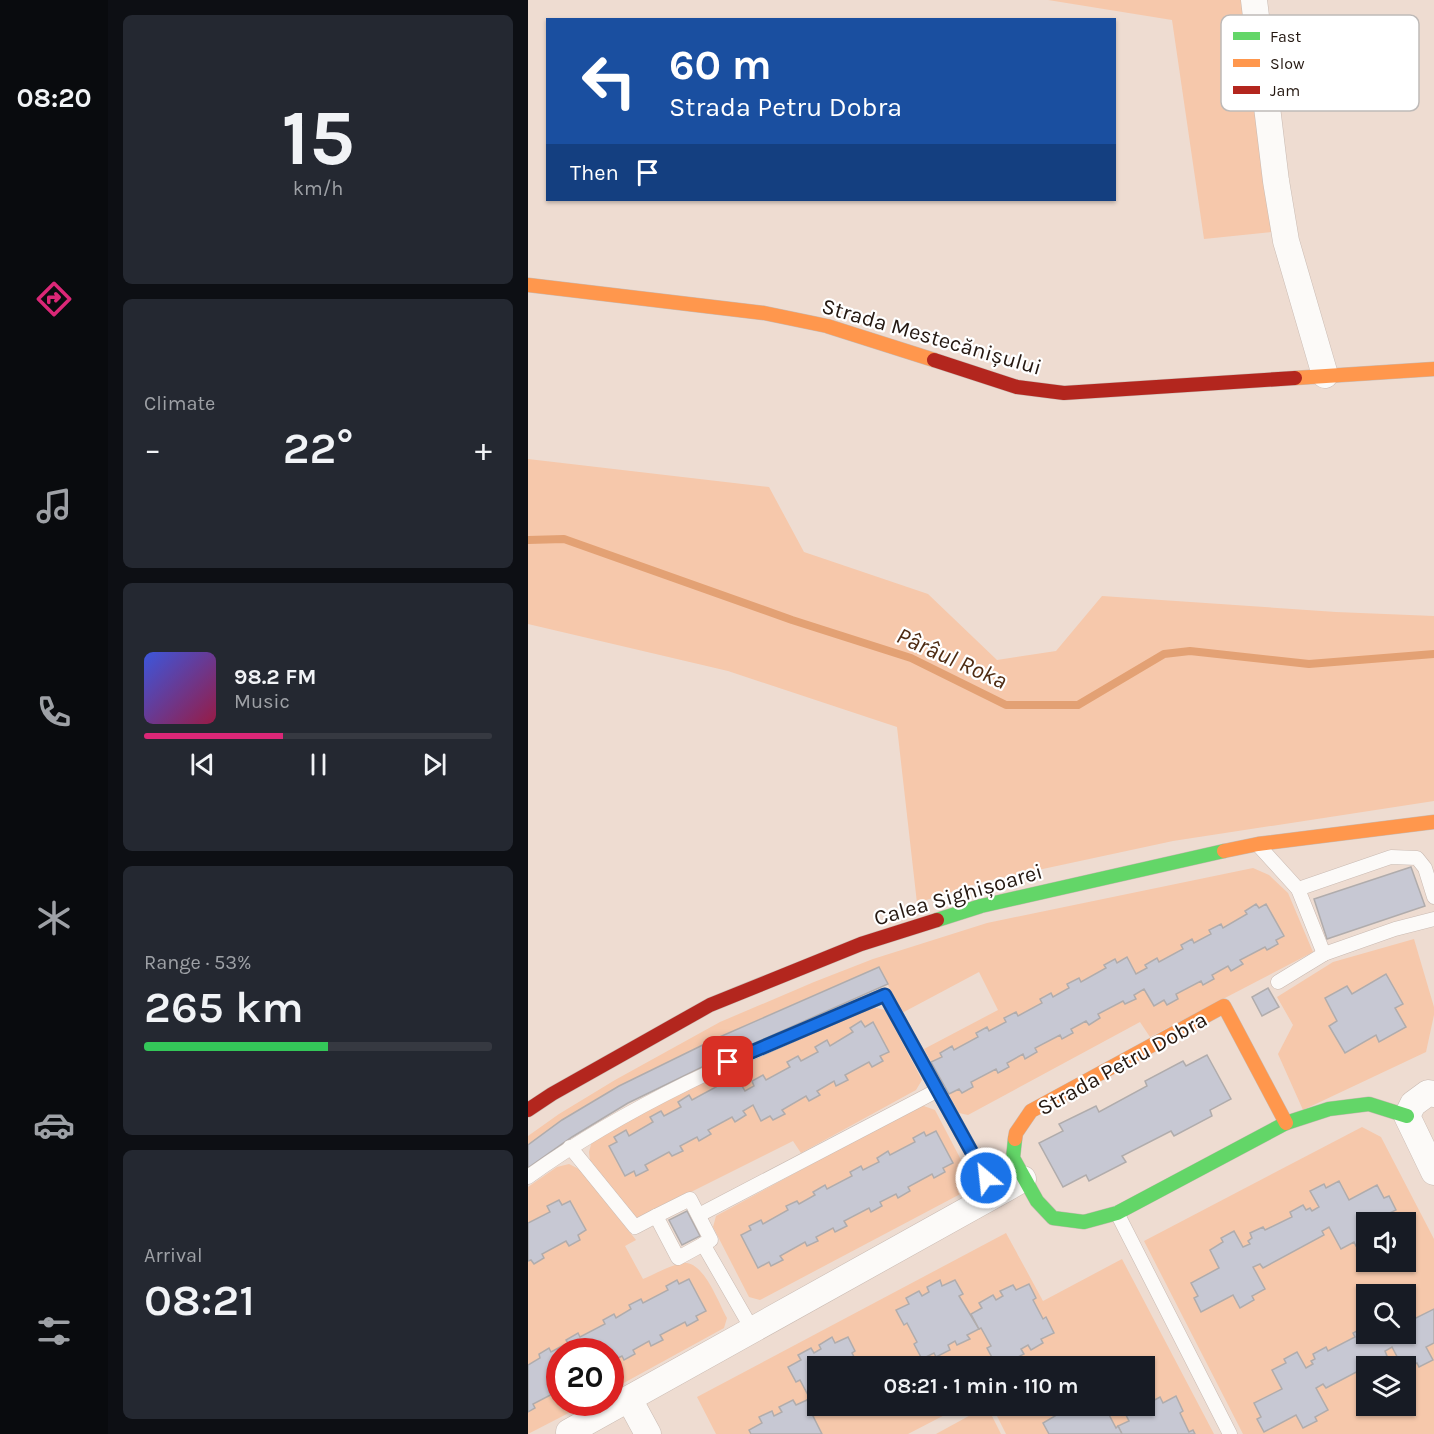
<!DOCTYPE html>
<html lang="en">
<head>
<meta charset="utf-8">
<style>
	:root { --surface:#171b24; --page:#242831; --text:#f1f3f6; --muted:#9ea1a6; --line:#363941; --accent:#db2777 }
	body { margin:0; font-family:Karla,sans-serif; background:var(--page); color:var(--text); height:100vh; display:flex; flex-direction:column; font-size:22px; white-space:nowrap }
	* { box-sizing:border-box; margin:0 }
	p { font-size:20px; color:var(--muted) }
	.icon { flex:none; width:33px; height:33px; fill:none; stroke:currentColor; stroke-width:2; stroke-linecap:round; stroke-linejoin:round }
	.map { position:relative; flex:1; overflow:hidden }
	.sheet { display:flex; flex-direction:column; gap:15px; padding:15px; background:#0d0f14; width:420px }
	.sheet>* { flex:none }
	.guide { position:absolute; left:18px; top:18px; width:570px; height:183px; border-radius:0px; box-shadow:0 2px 4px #0004; background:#1a4fa0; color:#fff; overflow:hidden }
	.buttons { position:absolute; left:828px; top:1212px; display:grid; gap:12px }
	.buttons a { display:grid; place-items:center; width:60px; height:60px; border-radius:0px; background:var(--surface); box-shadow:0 2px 4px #0004; font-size:30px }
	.speed { position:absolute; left:18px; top:1338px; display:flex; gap:12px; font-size:30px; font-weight:700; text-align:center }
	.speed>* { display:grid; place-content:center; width:78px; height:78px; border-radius:50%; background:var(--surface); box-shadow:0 2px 4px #0004; line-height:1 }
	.speed .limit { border:9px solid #d22; background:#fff; color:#111 }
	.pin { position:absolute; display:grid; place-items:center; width:51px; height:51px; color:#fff; margin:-26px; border-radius:12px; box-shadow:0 3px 9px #0006 }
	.me { position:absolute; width:66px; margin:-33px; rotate:332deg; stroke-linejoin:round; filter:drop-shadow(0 0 4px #0008) }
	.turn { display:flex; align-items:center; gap:21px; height:126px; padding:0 24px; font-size:27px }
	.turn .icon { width:78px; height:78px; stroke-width:2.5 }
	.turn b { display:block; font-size:42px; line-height:51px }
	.then { display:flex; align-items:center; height:57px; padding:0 24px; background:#0003; gap:12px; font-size:22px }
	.big { font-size:45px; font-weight:600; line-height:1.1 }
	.sheet .tile { flex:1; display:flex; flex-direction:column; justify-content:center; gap:9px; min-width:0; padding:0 21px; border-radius:9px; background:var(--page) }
	.sheet .dial { align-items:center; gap:0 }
	.dial b { font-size:78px; line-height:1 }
	.song { display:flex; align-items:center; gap:18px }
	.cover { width:72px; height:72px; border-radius:9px; background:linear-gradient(135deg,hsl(230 70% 55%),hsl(340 70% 35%)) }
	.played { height:6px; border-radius:3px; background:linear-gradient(90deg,var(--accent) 40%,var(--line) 40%) }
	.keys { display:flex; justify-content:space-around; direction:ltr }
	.heat { display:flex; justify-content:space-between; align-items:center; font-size:33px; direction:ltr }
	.charge { height:9px; border-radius:4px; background:linear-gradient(90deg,#34c759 53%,var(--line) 0) }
	.trip { position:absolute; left:279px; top:1356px; width:348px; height:60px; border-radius:0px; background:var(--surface); box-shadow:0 2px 4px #0004; font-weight:600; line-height:60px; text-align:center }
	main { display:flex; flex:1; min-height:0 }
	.tabs { display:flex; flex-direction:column; width:108px; justify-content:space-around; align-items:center; background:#090b0e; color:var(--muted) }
	.tabs .icon { width:42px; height:42px }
	.tabs .on { color:var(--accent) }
	.tabs b { font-size:27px; color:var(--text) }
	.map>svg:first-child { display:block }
	.green { fill:#f6c8ab; fill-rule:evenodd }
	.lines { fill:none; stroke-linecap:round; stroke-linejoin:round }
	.stream { stroke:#e3a174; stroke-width:8 }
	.building { fill:#c7c8d3; stroke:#b0acac; stroke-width:1.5 }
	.lane-casing { stroke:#c9bab2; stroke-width:15 }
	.street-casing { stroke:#c9bab2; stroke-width:27 }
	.fast-casing { stroke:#c9bab2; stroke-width:15 }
	.slow-casing { stroke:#c9bab2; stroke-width:15 }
	.jam-casing { stroke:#c9bab2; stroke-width:15 }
	.lane { stroke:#fcfaf8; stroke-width:14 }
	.street { stroke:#fcfaf8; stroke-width:26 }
	.fast { stroke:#63d668; stroke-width:14 }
	.slow { stroke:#ff974d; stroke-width:14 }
	.jam { stroke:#b3261e; stroke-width:14 }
	.route-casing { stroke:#114b97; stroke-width:15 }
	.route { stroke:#1a73e8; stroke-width:10 }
	.labels { text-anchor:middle; stroke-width:4.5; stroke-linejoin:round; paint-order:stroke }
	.street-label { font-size:22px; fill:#251912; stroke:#fff }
	.water-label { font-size:24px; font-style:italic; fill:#4e2b12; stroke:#fff }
	.key { fill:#fff; stroke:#bebab8; stroke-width:1.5 }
	.key-label { font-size:16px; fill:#251912 }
</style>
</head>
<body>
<main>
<nav class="tabs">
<b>08:20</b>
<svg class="icon on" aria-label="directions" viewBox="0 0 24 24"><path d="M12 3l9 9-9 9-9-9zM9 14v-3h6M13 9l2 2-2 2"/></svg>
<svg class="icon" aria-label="music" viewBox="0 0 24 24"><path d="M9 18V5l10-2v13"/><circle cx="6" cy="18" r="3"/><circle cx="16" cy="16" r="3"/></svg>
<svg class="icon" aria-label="phone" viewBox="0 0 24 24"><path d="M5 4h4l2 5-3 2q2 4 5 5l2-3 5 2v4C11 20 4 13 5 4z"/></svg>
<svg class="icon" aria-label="climate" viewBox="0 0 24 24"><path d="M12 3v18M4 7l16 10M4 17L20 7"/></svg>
<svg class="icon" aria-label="car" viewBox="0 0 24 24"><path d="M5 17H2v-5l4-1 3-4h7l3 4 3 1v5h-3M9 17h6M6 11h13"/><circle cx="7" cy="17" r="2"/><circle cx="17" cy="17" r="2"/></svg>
<svg class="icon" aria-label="filters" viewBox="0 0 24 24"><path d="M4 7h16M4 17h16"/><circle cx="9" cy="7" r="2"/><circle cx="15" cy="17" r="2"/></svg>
</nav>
<section class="sheet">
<div class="tile dial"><b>15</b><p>km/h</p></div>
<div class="tile"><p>Climate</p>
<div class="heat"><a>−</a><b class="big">22°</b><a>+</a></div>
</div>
<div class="tile">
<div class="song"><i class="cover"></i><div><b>98.2 FM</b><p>Music</p></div></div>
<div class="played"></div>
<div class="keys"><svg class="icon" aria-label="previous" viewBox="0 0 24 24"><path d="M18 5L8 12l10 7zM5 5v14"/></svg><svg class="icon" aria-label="pause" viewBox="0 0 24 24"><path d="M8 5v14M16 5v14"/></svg><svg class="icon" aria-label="next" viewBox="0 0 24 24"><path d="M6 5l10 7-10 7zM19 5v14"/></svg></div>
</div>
<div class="tile"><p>Range · 53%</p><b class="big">265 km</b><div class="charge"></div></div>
<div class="tile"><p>Arrival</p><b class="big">08:21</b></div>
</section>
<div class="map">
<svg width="906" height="1434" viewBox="0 0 906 1434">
	<rect width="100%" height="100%" fill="#eedcd1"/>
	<g class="green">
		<path d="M520 0H715L744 232 676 239 644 20Z"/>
		<path d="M0 459 241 487 276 552 400 594 469 660 528 651 574 596 808 612 906 616V801L645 841 454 882 389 903 369 727 200 671 0 624Z"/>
		<path d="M725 868 741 875 760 893 785 952 622 1037 612 1022 440 1115 431 1113 396 1049 470 1010 451 972 374 1013 351 967C231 1020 107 1068 0 1145V1136L31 1114 87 1080 192 1022 286 982 345 959 459 923Z"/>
		<path d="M886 939 906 1007V1015L898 1052 775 1110 750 1054 765 1025 749 997 805 962Z"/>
		<path d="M344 1007 357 1010 394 1080 388 1090 273 1153 265 1141 109 1219 62 1161 61 1152 64 1141 112 1114 201 1069Z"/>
		<path d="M393 1105 407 1110 443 1179 438 1191 232 1300 221 1297 185 1227 188 1216Z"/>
		<path d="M834 1127 853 1137 906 1239V1434H715L616 1241ZM838 1222H878V1262H838ZM838 1294H878V1334H838ZM838 1366H878V1406H838Z"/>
		<path d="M41 1164 51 1169 108 1240 97 1246 115 1279C127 1274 141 1266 154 1263 175 1259 190 1302 199 1318L196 1328 83 1390 82 1352H32V1402L60 1403 0 1434V1187L29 1167Z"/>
		<path d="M478 1233 515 1301 594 1259 686 1434H478L464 1406H616V1366H290V1406H434L380 1434H188L169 1397Z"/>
		<path d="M459 1406 473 1434H408Z"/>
	</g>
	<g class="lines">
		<path class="stream" d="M0 540 36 539 264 620 383 658 478 705H550L636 654 662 651 781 664 906 654"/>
	</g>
	<g class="building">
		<path d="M883 867 897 906 799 939 786 899Z"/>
		<path d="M728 904 731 908 738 904 756 936 748 940 750 944 739 950 737 947 712 960 715 964 703 971 700 966 684 975 686 979 675 985 673 981 648 994 650 999 639 1005 636 1000 626 1006 616 989 606 995 608 999 597 1004 595 1001 570 1014 572 1018 561 1025 558 1021 543 1029 545 1033 534 1039 532 1035 507 1048 509 1052 497 1059 495 1054 479 1063 481 1067 470 1073 468 1069 443 1082 445 1087 434 1093 431 1089 421 1094 403 1062 414 1057 412 1053 424 1046 426 1050 450 1037 448 1033 459 1027 461 1031 478 1022 476 1018 488 1012 490 1016 514 1003 512 999 523 993 525 997 541 988 539 984 551 978 553 982 578 968 576 965 587 959 589 963 599 957 608 974 619 968 617 965 629 958 631 962 655 949 653 945 664 939 666 943 683 934 681 930 693 924 695 928 719 914 717 911Z"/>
		<path d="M351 967 360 984 195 1057 100 1103 44 1137 0 1168V1145L34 1120 91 1086 187 1039Z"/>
		<path d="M858 974 875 1004 867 1008 878 1027 851 1042 848 1035 817 1053 801 1026 809 1021 797 998 819 986 824 994Z"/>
		<path d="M740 988 751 1007 734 1016 724 997Z"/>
		<path d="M333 1021 337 1027 345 1022 361 1052 352 1056 355 1061 344 1067 341 1062 317 1075 320 1080 308 1086 306 1081 289 1091 292 1095 281 1101 278 1096 254 1110 257 1114 245 1120 242 1116 233 1121 225 1105 215 1111 218 1115 207 1122 204 1117 180 1130 183 1134 171 1141 169 1137 152 1146 155 1151 144 1156 141 1152 117 1165 120 1170 108 1176 106 1171 97 1176 81 1146 89 1142 86 1137 98 1130 101 1136 125 1122 122 1117 133 1111 136 1116 153 1107 150 1102 161 1095 164 1100 188 1087 185 1082 196 1076 199 1081 208 1076 217 1091 226 1086 224 1081 235 1075 238 1080 262 1067 259 1062 270 1056 273 1061 290 1052 287 1047 299 1040 302 1046 325 1032 322 1028Z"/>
		<path d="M679 1055 703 1099 682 1110 684 1116 646 1136 643 1131 594 1156 598 1162 561 1181 558 1175 535 1187 511 1143 535 1131 531 1124 568 1106 571 1112 619 1086 617 1081 655 1061 658 1066Z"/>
		<path d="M408 1131 425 1163 415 1168 417 1172 406 1178 404 1174 380 1187 382 1191 370 1198 368 1194 352 1202 354 1206 343 1212 341 1208 316 1221 319 1226 307 1232 305 1228 288 1237 290 1241 279 1246 277 1242 252 1256 255 1260 243 1266 241 1262 230 1268 213 1235 223 1230 221 1226 233 1220 235 1224 260 1210 258 1206 269 1201 271 1204 287 1195 285 1192 297 1185 299 1189 324 1176 322 1172 333 1166 335 1170 351 1162 349 1158 360 1151 362 1155 387 1142 385 1138 396 1132 398 1136Z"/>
		<path d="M811 1181 821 1200 849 1185 856 1198 861 1196 868 1210 843 1222H838L835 1226 838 1233V1241L828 1246 826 1242 813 1249 801 1227 794 1231 796 1235 735 1268 732 1264 725 1267 737 1289 724 1296 726 1300 712 1308 705 1295 673 1312 666 1298 670 1296 663 1283 691 1268 682 1250 695 1242 693 1238 706 1231 715 1247 722 1244 720 1241 724 1238 722 1233 735 1227 737 1230 764 1217 762 1212 775 1205 778 1210 782 1208 784 1211 791 1207 782 1191 796 1184 798 1188Z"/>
		<path d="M31 1200 34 1205 42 1201 58 1230 50 1235 52 1240 41 1246 38 1241 14 1254 16 1258 6 1264 3 1260 0 1261V1223L22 1212 19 1206Z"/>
		<path d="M159 1211 172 1236 154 1245 141 1220Z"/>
		<path d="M161 1279 178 1311 168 1316 170 1320 159 1326 157 1322 132 1335 135 1340 123 1346 121 1341 105 1350 107 1354 96 1360 94 1356 82 1362V1352H32V1394L30 1391 5 1404 7 1408 0 1412V1365L12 1358 11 1354 21 1348 23 1352 40 1343 38 1340 50 1333 52 1337 77 1324 75 1320 86 1314 88 1318 103 1309 101 1305 113 1299 115 1303 140 1290 138 1286 149 1280 151 1284Z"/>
		<path d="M412 1280 414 1286 427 1280 435 1294 431 1296 451 1329 439 1335 442 1339 429 1345 427 1341 420 1345 422 1350 408 1357 406 1353 394 1359 386 1344 389 1342 379 1323 376 1325 368 1310 381 1304 378 1298 391 1291 394 1296 401 1292 399 1287Z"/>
		<path d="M501 1284 508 1298 505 1300 515 1319 518 1317 526 1333 513 1339 515 1343 503 1350 500 1345 493 1349 496 1354 482 1361 480 1357 467 1363 459 1348 463 1346 453 1328 451 1329 443 1314 454 1308 451 1303 465 1295 468 1300 475 1296 472 1291 485 1285 488 1290Z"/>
		<path d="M878 1307 884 1320 906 1309V1343L898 1347 905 1360 891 1367 889 1363 878 1368V1366H874L864 1347 857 1351 859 1356 798 1388 795 1384 788 1388 800 1410 787 1417 789 1421 775 1428 768 1415 736 1432 729 1419 733 1417 726 1403 754 1389 744 1370 758 1363 756 1359 769 1352 778 1368 785 1364 783 1361 787 1359 785 1354 798 1347 800 1351 827 1337 825 1333 838 1326V1334H878Z"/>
		<path d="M304 1337 307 1343 320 1337 327 1351 324 1353 331 1366H290V1406L313 1407 301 1413 298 1409 287 1415 279 1400 282 1399 272 1380 268 1382 260 1367 273 1360 270 1355 283 1348 286 1353 293 1349 291 1345Z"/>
		<path d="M648 1396 655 1411 652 1413 661 1432 665 1430 667 1434H594L590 1426 601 1421 598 1415 612 1408 614 1413 622 1409 619 1404 632 1397 635 1403Z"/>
		<path d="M265 1400 268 1405 279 1400 287 1415 285 1416 294 1434H223L221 1430 234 1423 231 1417 244 1411 246 1416 254 1412 251 1407Z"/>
		<path d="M535 1406H539L540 1409 547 1406H581L578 1409 588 1428 590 1426 594 1434H521L515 1423 527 1416 524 1411Z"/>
	</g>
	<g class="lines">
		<g class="lane-casing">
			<g id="lane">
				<path d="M731 846 770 889 796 954"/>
				<path d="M770 889 863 857 889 858 897 868 906 897"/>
				<path d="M750 982 796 954 867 929 906 919"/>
				<path d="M42 1147 107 1227 128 1216"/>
				<path d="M0 1177C109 1098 233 1048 357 995L467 1194"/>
				<path d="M162 1199 183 1240 150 1258 128 1216Z"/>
				<path d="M589 1213 702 1434"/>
				<path d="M171 1215 410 1090"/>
				<path d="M175 1244 224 1329"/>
			</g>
		</g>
		<g class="street-casing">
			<g id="street">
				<path d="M726 0 748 181 758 241 797 375"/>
				<path d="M906 1094 900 1093 885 1104 879 1116 906 1172"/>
				<path d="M101 1399 120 1434"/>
				<path d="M43 1434 41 1432 495 1179"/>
			</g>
		</g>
		<g class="fast-casing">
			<g id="fast">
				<path d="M409 920 453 906 696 851"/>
				<path d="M487 1139 485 1158 509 1201 525 1218 556 1222 589 1213 758 1123 801 1109 841 1104 879 1116"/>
			</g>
		</g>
		<g class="slow-casing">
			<g id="slow">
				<path d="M0 285 236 313 299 326 406 360"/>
				<path d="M767 378 906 369"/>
				<path d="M696 851 730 844 906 822"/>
				<path d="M487 1139 488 1133 503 1111 696 1006 758 1123"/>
			</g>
		</g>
		<g class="jam-casing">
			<g id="jam">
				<path d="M406 360 489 387 536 393 767 378"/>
				<path d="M0 1110 24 1094 182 1005 333 944 409 920"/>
			</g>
		</g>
		<use href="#lane" class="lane"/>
		<use href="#street" class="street"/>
		<use href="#fast" class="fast"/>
		<use href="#slow" class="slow"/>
		<use href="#jam" class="jam"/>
	</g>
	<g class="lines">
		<g class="route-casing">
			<path id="route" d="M200 1062 357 995 458 1178"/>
		</g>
		<use href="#route" class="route"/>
	</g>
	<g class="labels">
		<g class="street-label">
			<text transform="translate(404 336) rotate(16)" y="8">Strada Mestecănișului</text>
			<text transform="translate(430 894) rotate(-16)" y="8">Calea Sighișoarei</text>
			<text transform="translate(594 1063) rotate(-29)" y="8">Strada Petru Dobra</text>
		</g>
		<g class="water-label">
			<text transform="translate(424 658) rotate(24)" y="8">Pârâul Roka</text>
		</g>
	</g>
	<rect x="693" y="15" width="198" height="96" rx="9" class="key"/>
	<rect x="705" y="32" width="27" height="8" fill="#63d668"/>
	<rect x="705" y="59" width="27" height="8" fill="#ff974d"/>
	<rect x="705" y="86" width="27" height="8" fill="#b3261e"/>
	<g class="key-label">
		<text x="742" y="42">Fast</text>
		<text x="742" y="69">Slow</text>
		<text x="742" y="96">Jam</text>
	</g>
</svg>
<div class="buttons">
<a><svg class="icon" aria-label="sound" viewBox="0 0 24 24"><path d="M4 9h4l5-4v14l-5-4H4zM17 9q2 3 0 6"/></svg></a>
<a><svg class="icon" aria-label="search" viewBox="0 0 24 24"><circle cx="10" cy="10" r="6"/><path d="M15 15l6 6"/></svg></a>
<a><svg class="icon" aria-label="layers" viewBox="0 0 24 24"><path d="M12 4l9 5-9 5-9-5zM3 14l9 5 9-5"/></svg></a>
</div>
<div class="speed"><div class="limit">20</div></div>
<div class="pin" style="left:200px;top:1062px;background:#d93025"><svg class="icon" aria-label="arrive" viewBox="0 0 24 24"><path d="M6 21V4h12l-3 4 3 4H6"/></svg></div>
<svg class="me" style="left:458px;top:1178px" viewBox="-20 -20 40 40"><circle r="17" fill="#1a73e8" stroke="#fff" stroke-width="3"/><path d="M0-11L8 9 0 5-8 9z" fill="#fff"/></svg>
<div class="trip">08:21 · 1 min · 110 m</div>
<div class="guide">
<div class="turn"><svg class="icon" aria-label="left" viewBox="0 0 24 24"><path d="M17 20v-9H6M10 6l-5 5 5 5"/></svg><div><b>60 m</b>Strada Petru Dobra</div></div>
<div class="then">Then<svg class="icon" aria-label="arrive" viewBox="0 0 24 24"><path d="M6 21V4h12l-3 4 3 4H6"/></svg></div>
</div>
</div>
</main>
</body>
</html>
